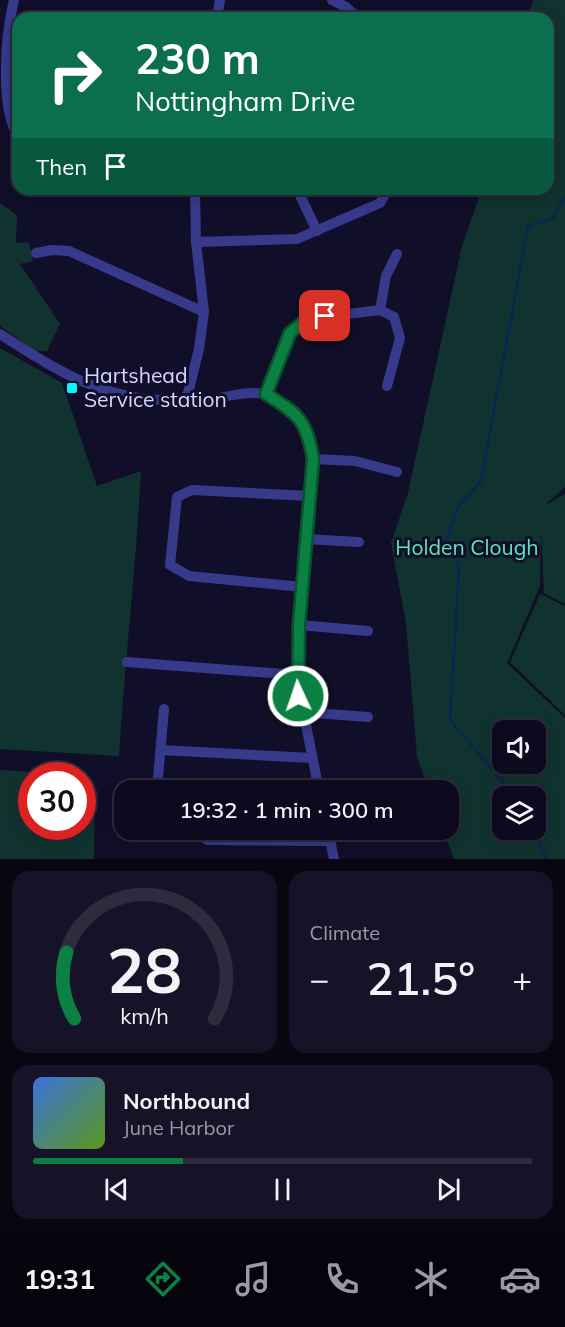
<!DOCTYPE html>
<html lang="en">
<head>
<meta charset="utf-8">
<style>
	:root { --surface:#0d0a1f; --page:#161328; --text:#f1f3f6; --muted:#9a9aa4; --line:#2d2b3d; --accent:#0b8043 }
	body { margin:0; font-family:Mulish,sans-serif; background:var(--page); color:var(--text); height:100vh; display:flex; flex-direction:column; font-size:22px; white-space:nowrap }
	* { box-sizing:border-box; margin:0 }
	p { font-size:20px; color:var(--muted) }
	.icon { flex:none; width:33px; height:33px; fill:none; stroke:currentColor; stroke-width:2; stroke-linecap:round; stroke-linejoin:round }
	.map { position:relative; height:859px; overflow:hidden }
	.drawer { display:flex; flex-direction:column; gap:12px; padding:12px; background:#070611; flex:1 }
	.drawer>* { flex:none }
	.guide { position:absolute; left:12px; top:12px; width:542px; height:183px; border-radius:18px; box-shadow:0 3px 15px #0003,0 0 0 2px var(--line); background:#0b6e4f; color:#fff; overflow:hidden }
	.buttons { position:absolute; left:492px; top:720px; display:grid; gap:12px }
	.buttons a { display:grid; place-items:center; width:54px; height:54px; border-radius:12px; background:var(--surface); box-shadow:0 3px 15px #0003,0 0 0 2px var(--line); font-size:30px }
	.speed { position:absolute; left:18px; top:762px; display:flex; gap:12px; font-size:30px; font-weight:700; text-align:center }
	.speed>* { display:grid; place-content:center; width:78px; height:78px; border-radius:50%; background:var(--surface); box-shadow:0 3px 15px #0003,0 0 0 2px var(--line); line-height:1 }
	.speed .limit { border:9px solid #d22; background:#fff; color:#111 }
	.pin { position:absolute; display:grid; place-items:center; width:51px; height:51px; color:#fff; margin:-26px; border-radius:12px; box-shadow:0 3px 9px #0006 }
	.me { position:absolute; width:66px; margin:-33px; rotate:357deg; stroke-linejoin:round; filter:drop-shadow(0 0 4px #0008) }
	.turn { display:flex; align-items:center; gap:21px; height:126px; padding:0 24px; font-size:27px }
	.turn .icon { width:78px; height:78px; stroke-width:2.5 }
	.turn b { display:block; font-size:42px; line-height:51px }
	.then { display:flex; align-items:center; height:57px; padding:0 24px; background:#0003; gap:12px; font-size:22px }
	.big { font-size:45px; font-weight:600; line-height:1.1 }
	.drawer .widget { flex:1; display:flex; flex-direction:column; justify-content:center; gap:9px; min-width:0; padding:0 21px; border-radius:18px; background:var(--page) }
	.drawer .dial { align-items:center; gap:0 }
	.dial svg { height:156px; overflow:visible; fill:none; stroke:var(--line); stroke-width:7; stroke-linecap:round; text-anchor:middle }
	.dial text { fill:var(--text); stroke:none }
	.song { display:flex; align-items:center; gap:18px }
	.cover { width:72px; height:72px; border-radius:9px; background:linear-gradient(135deg,hsl(220 70% 55%),hsl(90 70% 35%)) }
	.played { height:6px; border-radius:3px; background:linear-gradient(90deg,var(--accent) 30%,var(--line) 30%) }
	.keys { display:flex; justify-content:space-around; direction:ltr }
	.heat { display:flex; justify-content:space-between; align-items:center; font-size:33px; direction:ltr }
	.drawer .tiles { flex:1; display:grid; gap:12px; grid-template-columns:1fr 1fr }
	.widget:last-child { grid-column:span 2 }
	.trip { position:absolute; left:114px; top:780px; width:345px; height:60px; border-radius:18px; background:var(--surface); box-shadow:0 3px 15px #0003,0 0 0 2px var(--line); font-weight:600; line-height:60px; text-align:center }
	.dock { display:flex; height:96px; justify-content:space-around; align-items:center; background:#05040c; color:var(--muted) }
	.dock .icon { width:42px; height:42px }
	.dock .selected { color:var(--accent) }
	.dock b { font-size:27px; color:var(--text) }
	.map>svg:first-child { display:block }
	.green { fill:#11332f; fill-rule:evenodd }
	.lines { fill:none; stroke-linecap:round; stroke-linejoin:round }
	.stream { stroke:#09274d; stroke-width:3 }
	.minor { stroke:#373a8b; stroke-width:10 }
	.route-casing { stroke:#07532c; stroke-width:15 }
	.route { stroke:#0b8043; stroke-width:10 }
	.poi-dot { fill:#02faff; stroke:#110e29; stroke-width:2 }
	.labels { text-anchor:middle; stroke-width:6; stroke-linejoin:round; paint-order:stroke }
	.poi-label { font-size:21px; fill:#d8d6ff; stroke:#110e29; text-anchor:start }
	.park-label { font-size:21px; fill:#5be7b9; stroke:#110e29 }
</style>
</head>
<body>
<div class="map">
<svg width="565" height="859" viewBox="0 0 565 859">
	<rect width="100%" height="100%" fill="#110e29"/>
	<g class="green">
		<path d="M534 0H565V487L544 506 565 494V604L544 593 541 530 540 586 507 663 565 718V859H454L443 830H448V790H429L417 757 406 623 391 543 408 493 462 246 480 195 486 189H548V18H526ZM536 730V764H502V730ZM536 796V830H502V796Z"/>
		<path d="M0 203 17 215 16 243 29 242 33 261 20 264 60 324 47 351H35L0 326Z"/>
		<path d="M0 348 62 383 97 486 141 471C136 566 125 661 119 756L0 749Z"/>
		<path d="M540 594 565 606V715L510 662Z"/>
		<path d="M0 770 72 775 32 776V826H82L83 779 85 780 95 797 94 859H0Z"/>
	</g>
	<g class="lines">
		<g class="stream">
			<path d="M515 796 450 720 459 567 446 541 458 507 481 481 528 226 552 219 565 197"/>
			<path d="M534 830 546 859"/>
		</g>
		<g class="minor">
			<path d="M14 0C5 36 0 108 18 136"/>
			<path d="M332 0 346 7 358 18"/>
			<path d="M217 18 220 0"/>
			<path d="M297 189 317 231"/>
			<path d="M196 242 297 239 380 203 388 189"/>
			<path d="M36 253 52 250 69 251 204 312"/>
			<path d="M380 310 386 276 397 254"/>
			<path d="M0 334C52 368 96 396 159 400 169 401 181 403 191 403 211 401 250 388 268 395 296 407 308 430 313 459L296 675 319 790"/>
			<path d="M266 394 290 333 307 319 380 310 394 317 400 338 387 386"/>
			<path d="M181 402 188 393 199 349 204 312 196 242 195 189"/>
			<path d="M313 459 355 461 397 472"/>
			<path d="M306 539 359 542"/>
			<path d="M302 587 189 576 170 565 177 497 192 490 310 496"/>
			<path d="M299 625 368 631"/>
			<path d="M127 662 296 675"/>
			<path d="M302 712 368 717"/>
			<path d="M161 750 312 758"/>
			<path d="M157 790 164 709"/>
			<path d="M328 830 334 859"/>
			<path d="M207 840 330 841"/>
		</g>
	</g>
	<g class="lines">
		<g class="route-casing">
			<path id="route" d="M298 696 299 625 313 459C307 420 298 414 266 394L290 333 307 319 325 316"/>
		</g>
		<use href="#route" class="route"/>
	</g>
	<rect class="poi-dot" x="66" y="382" width="12" height="12" rx="3"/>
	<g class="labels">
		<g class="poi-label">
			<text x="84" y="383">Hartshead<tspan x="84" dy="24">Service station</tspan></text>
		</g>
		<g class="park-label">
			<text x="467" y="555">Holden Clough</text>
		</g>
	</g>
</svg>
<div class="buttons">
<a><svg class="icon" aria-label="sound" viewBox="0 0 24 24"><path d="M4 9h4l5-4v14l-5-4H4zM17 9q2 3 0 6"/></svg></a>
<a><svg class="icon" aria-label="layers" viewBox="0 0 24 24"><path d="M12 4l9 5-9 5-9-5zM3 14l9 5 9-5"/></svg></a>
</div>
<div class="speed"><div class="limit">30</div></div>
<div class="pin" style="left:325px;top:316px;background:#d93025"><svg class="icon" aria-label="arrive" viewBox="0 0 24 24"><path d="M6 21V4h12l-3 4 3 4H6"/></svg></div>
<svg class="me" style="left:298px;top:696px" viewBox="-20 -20 40 40"><circle r="17" fill="#0b8043" stroke="#fff" stroke-width="3"/><path d="M0-11L8 9 0 5-8 9z" fill="#fff"/></svg>
<div class="trip">19:32 · 1 min · 300 m</div>
<div class="guide">
<div class="turn"><svg class="icon" aria-label="right" viewBox="0 0 24 24"><path d="M7 20v-9h11M14 6l5 5-5 5"/></svg><div><b>230 m</b>Nottingham Drive</div></div>
<div class="then">Then<svg class="icon" aria-label="arrive" viewBox="0 0 24 24"><path d="M6 21V4h12l-3 4 3 4H6"/></svg></div>
</div>
</div>
<section class="drawer">
<div class="tiles">
<div class="widget dial"><svg viewBox="0 0 100 80">
<path d="M14 69A42 42 0 1 1 86 69"/>
<path d="M14 69A42 42 0 0 1 10 35" stroke="#0b8043"/>
<text x="50" y="56" font-size="32" font-weight="700">28</text>
<text x="50" y="72" font-size="11">km/h</text>
</svg></div>
<div class="widget"><p>Climate</p>
<div class="heat"><a>−</a><b class="big">21.5°</b><a>+</a></div>
</div>
<div class="widget">
<div class="song"><i class="cover"></i><div><b>Northbound</b><p>June Harbor</p></div></div>
<div class="played"></div>
<div class="keys"><svg class="icon" aria-label="previous" viewBox="0 0 24 24"><path d="M18 5L8 12l10 7zM5 5v14"/></svg><svg class="icon" aria-label="pause" viewBox="0 0 24 24"><path d="M8 5v14M16 5v14"/></svg><svg class="icon" aria-label="next" viewBox="0 0 24 24"><path d="M6 5l10 7-10 7zM19 5v14"/></svg></div>
</div>
</div>
</section>
<nav class="dock">
<b>19:31</b>
<svg class="icon selected" aria-label="directions" viewBox="0 0 24 24"><path d="M12 3l9 9-9 9-9-9zM9 14v-3h6M13 9l2 2-2 2"/></svg>
<svg class="icon" aria-label="music" viewBox="0 0 24 24"><path d="M9 18V5l10-2v13"/><circle cx="6" cy="18" r="3"/><circle cx="16" cy="16" r="3"/></svg>
<svg class="icon" aria-label="phone" viewBox="0 0 24 24"><path d="M5 4h4l2 5-3 2q2 4 5 5l2-3 5 2v4C11 20 4 13 5 4z"/></svg>
<svg class="icon" aria-label="climate" viewBox="0 0 24 24"><path d="M12 3v18M4 7l16 10M4 17L20 7"/></svg>
<svg class="icon" aria-label="car" viewBox="0 0 24 24"><path d="M5 17H2v-5l4-1 3-4h7l3 4 3 1v5h-3M9 17h6M6 11h13"/><circle cx="7" cy="17" r="2"/><circle cx="17" cy="17" r="2"/></svg>
</nav>
</body>
</html>
